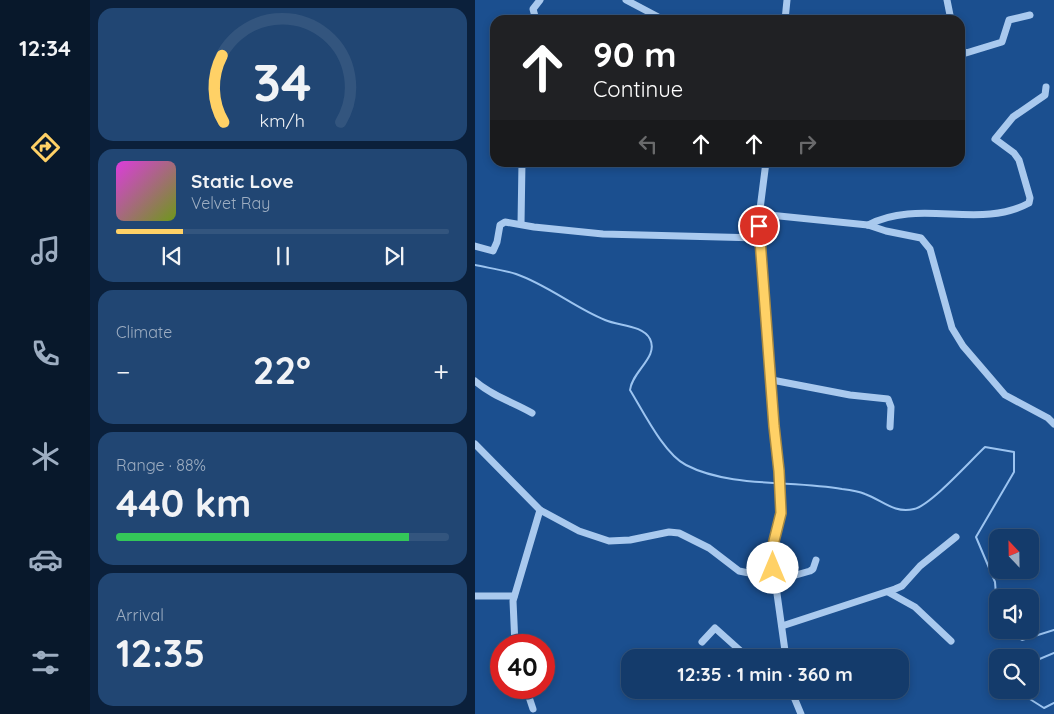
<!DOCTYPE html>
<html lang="en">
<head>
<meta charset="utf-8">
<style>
	:root { --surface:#143b6b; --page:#214673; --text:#f1f3f6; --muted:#9dadc1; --line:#33557e; --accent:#ffd166 }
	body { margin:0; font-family:Quicksand,sans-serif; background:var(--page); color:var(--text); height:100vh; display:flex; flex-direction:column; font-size:19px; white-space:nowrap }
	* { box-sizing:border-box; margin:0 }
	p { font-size:16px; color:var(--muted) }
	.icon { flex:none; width:28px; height:28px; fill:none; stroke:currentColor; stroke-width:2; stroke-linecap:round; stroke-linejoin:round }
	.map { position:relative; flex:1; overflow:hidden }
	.side { display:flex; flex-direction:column; gap:8px; padding:8px; background:#0b203b; width:385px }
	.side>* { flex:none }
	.top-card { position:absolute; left:15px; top:15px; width:475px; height:152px; border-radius:15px; box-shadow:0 2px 8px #0003,0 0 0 1px var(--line); background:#202124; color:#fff; overflow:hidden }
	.needle { width:32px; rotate:338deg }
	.tools { position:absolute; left:514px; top:529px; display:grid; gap:10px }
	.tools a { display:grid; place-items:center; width:50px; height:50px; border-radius:10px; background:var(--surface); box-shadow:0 2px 8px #0003,0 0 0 1px var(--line); font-size:25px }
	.speed { position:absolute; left:15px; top:634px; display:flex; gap:10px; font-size:25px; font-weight:700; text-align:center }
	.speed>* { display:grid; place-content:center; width:65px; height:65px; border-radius:50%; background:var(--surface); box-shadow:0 2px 8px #0003,0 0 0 1px var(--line); line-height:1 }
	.speed .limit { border:8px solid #d22; background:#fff; color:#111 }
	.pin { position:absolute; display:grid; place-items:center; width:42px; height:42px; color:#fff; margin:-21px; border:2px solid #fff; border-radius:50%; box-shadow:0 1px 5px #0007 }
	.me { position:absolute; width:55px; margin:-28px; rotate:0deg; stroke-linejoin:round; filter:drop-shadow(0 0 4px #0008) }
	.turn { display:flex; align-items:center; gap:18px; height:105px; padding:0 20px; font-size:22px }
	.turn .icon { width:65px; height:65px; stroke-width:2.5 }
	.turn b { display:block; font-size:35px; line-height:42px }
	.lanes { display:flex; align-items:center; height:48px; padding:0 20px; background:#0003; justify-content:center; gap:25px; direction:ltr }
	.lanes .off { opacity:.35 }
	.big { font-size:38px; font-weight:800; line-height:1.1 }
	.side .tile { flex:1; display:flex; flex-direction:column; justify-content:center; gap:8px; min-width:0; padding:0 18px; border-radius:15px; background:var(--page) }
	.side .dial { align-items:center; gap:0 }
	.dial svg { height:130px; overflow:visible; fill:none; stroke:var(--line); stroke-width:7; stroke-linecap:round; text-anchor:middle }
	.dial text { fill:var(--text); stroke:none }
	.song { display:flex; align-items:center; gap:15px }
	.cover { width:60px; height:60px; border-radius:8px; background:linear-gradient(135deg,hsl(300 70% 55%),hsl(80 70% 35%)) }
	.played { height:5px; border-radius:2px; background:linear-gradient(90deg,var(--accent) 20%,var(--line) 20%) }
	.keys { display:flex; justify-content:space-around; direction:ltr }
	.heat { display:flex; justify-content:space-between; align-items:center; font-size:28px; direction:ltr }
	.charge { height:8px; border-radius:4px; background:linear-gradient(90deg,#34c759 88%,var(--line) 0) }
	.trip { position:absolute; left:146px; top:649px; width:288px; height:50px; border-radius:15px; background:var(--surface); box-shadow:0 2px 8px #0003,0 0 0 1px var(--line); font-weight:800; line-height:50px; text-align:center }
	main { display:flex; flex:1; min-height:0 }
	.dock { display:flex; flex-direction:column; width:90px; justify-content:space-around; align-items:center; background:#08182b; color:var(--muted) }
	.dock .icon { width:35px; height:35px }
	.dock .active { color:var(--accent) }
	.dock b { font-size:22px; color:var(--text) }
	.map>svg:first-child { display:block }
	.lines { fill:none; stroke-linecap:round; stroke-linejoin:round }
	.stream { stroke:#9cc4f0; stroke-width:2 }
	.minor { stroke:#a9c9ee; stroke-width:7 }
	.route-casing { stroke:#a68842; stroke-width:12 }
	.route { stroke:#ffd166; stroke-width:9 }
</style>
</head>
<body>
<main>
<nav class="dock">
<b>12:34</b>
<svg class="icon active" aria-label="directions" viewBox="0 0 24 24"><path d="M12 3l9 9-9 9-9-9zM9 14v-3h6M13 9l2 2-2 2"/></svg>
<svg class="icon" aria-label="music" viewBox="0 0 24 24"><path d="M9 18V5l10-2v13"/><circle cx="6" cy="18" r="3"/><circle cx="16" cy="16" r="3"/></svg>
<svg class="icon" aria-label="phone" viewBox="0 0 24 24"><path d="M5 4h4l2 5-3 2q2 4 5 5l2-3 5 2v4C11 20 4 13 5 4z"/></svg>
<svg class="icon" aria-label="climate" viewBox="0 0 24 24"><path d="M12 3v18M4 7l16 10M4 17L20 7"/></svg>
<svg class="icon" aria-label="car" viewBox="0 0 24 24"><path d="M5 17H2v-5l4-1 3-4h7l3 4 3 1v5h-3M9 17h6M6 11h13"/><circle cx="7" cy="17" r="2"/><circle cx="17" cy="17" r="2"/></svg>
<svg class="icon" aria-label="filters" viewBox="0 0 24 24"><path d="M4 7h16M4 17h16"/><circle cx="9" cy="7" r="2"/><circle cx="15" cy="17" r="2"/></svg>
</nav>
<section class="side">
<div class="tile dial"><svg viewBox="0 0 100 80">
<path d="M14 69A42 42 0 1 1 86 69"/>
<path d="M14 69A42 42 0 0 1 13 28" stroke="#ffd166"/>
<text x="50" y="56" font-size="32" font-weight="700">34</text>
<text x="50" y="72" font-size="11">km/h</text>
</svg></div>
<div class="tile">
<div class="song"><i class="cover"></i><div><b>Static Love</b><p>Velvet Ray</p></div></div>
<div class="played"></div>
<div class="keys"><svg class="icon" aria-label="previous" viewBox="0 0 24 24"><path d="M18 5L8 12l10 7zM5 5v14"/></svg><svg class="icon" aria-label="pause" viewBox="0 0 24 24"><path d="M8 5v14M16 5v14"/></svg><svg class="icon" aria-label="next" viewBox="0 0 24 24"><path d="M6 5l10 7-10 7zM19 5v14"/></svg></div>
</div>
<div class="tile"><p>Climate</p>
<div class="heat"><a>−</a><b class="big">22°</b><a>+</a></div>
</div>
<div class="tile"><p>Range · 88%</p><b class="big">440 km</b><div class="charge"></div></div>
<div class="tile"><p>Arrival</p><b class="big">12:35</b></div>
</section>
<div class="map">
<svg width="579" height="714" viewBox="0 0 579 714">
	<rect width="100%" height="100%" fill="#1b4f8f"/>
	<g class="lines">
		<g class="stream">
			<path d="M0 265C14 268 28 270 41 274 73 285 100 308 130 320 144 326 168 325 175 339 184 357 157 371 155 390 168 411 189 454 211 465 255 488 319 480 367 489 375 490 383 491 390 494 407 500 419 514 439 509 456 505 495 461 510 447L539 452V472L501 537 520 582 522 607"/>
			<path d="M530 630 547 640 579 630"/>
			<path d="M555 663 579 653"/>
			<path d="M550 690V696L569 708 579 703"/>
		</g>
		<g class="minor">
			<path d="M151 0 189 20"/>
			<path d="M472 0 476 20"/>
			<path d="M61 20 58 9 65 0"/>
			<path d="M310 20 312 0"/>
			<path d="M485 50 491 53 527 42 534 20 555 15"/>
			<path d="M291 162 285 209 284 238 306 513 300 536 297 558 311 658"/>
			<path d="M285 214 393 225 411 231 446 238 455 249 477 328 488 346 530 395 573 418 579 424"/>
			<path d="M46 224 47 162"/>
			<path d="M393 225C444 198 505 230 554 203L555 198 544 160 539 153 520 139 538 117 570 95 571 87"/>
			<path d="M0 246 18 251 22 242 25 225 30 222 59 227 128 234 284 238"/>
			<path d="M297 380 375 395 413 399 416 407 415 427"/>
			<path d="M0 381C17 396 38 402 57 413"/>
			<path d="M0 444 65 510 104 531 134 541 155 540 194 532 204 533 234 548 264 571 299 578"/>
			<path d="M300 581 335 571 338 569 341 560"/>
			<path d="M413 592 440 607 476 641"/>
			<path d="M0 596H39"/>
			<path d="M307 626 420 589 427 586 445 566 481 537"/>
			<path d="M227 642 240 628 269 654H311"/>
			<path d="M40 645 38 601 65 510"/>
			<path d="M51 688 58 709"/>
			<path d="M316 690 326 714"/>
		</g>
	</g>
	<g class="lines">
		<g class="route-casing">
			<path id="route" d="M284 226 299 426 304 471 306 513 297 549 298 568"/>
		</g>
		<use href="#route" class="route"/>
	</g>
</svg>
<div class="tools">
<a><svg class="needle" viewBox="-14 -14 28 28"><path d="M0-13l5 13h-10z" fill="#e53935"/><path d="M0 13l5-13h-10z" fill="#9dadc1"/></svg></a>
<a><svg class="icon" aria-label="sound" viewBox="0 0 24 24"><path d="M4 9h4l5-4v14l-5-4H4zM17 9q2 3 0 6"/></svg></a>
<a><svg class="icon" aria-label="search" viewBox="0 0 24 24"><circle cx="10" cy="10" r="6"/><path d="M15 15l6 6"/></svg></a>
</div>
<div class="speed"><div class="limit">40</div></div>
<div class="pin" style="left:284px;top:226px;background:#d93025"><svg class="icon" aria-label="arrive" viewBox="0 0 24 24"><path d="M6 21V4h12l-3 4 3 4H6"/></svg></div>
<svg class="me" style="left:298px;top:568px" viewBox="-20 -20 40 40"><circle r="19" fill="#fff"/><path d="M0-13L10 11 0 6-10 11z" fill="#ffd166"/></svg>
<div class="trip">12:35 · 1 min · 360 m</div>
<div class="top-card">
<div class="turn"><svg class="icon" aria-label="ahead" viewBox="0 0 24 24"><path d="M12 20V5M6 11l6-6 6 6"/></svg><div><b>90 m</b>Continue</div></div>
<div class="lanes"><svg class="icon off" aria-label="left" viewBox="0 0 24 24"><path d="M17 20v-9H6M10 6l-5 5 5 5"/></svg><svg class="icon" aria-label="ahead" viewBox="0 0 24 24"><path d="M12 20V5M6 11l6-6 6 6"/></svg><svg class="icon" aria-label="ahead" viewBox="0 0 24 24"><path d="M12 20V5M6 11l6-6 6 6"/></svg><svg class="icon off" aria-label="right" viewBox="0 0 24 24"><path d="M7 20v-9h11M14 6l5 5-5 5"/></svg></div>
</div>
</div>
</main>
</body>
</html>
